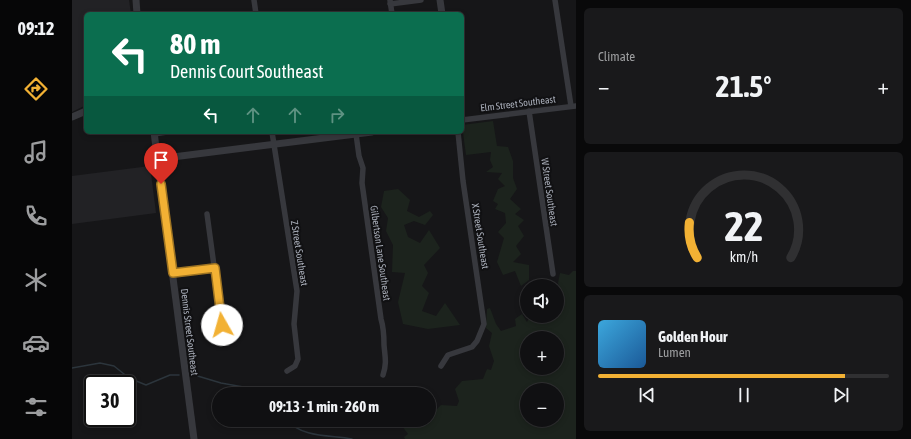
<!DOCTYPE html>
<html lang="en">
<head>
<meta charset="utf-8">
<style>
	:root { --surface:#101012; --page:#19191b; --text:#f1f3f6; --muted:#9c9d9f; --line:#303032; --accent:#f2b134 }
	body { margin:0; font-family:"Asap Condensed",sans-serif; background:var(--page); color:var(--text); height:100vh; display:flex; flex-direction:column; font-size:15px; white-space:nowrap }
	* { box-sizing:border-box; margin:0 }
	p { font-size:13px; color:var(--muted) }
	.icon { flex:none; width:22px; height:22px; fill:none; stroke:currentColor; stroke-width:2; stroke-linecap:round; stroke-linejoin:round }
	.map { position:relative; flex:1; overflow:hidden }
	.drawer { display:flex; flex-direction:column; gap:8px; padding:8px; background:#09090a; width:335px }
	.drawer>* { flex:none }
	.top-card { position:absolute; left:12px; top:12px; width:380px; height:122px; border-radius:6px; box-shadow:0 2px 6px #0003,0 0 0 1px var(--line); background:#0b6e4f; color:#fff; overflow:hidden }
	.tools { position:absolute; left:448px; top:279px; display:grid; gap:8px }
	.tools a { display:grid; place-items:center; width:44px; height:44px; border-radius:50%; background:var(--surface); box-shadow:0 2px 6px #0003,0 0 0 1px var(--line); font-size:20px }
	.speed { position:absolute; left:12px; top:375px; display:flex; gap:8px; font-size:20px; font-weight:700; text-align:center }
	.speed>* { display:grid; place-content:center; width:52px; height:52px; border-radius:50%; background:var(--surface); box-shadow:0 2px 6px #0003,0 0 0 1px var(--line); line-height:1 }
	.speed .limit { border:2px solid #111; border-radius:6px; background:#fff; color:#111 }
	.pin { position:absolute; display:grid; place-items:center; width:34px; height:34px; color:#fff; margin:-41px -17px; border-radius:50% 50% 50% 0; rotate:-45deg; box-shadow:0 0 4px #0007 }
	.pin .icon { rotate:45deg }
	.me { position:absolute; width:44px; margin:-22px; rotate:353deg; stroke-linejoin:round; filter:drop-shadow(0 0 3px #0008) }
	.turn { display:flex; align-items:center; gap:14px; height:84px; padding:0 20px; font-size:18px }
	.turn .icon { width:52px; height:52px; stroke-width:2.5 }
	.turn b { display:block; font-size:28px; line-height:34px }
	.lanes { display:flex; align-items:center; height:38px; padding:0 20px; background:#0003; justify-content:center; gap:20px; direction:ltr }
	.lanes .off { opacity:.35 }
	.big { font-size:30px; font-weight:700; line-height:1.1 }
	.drawer .card { flex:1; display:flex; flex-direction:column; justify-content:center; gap:6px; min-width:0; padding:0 14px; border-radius:6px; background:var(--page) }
	.drawer .dial { align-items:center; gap:0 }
	.dial svg { height:104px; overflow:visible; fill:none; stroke:var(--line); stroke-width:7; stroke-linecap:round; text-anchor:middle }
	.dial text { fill:var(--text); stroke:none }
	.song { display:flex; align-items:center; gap:12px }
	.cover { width:48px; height:48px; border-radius:6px; background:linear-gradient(135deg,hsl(200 70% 55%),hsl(210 70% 35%)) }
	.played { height:4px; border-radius:2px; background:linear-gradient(90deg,var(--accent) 85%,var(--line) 85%) }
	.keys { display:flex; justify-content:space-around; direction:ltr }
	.heat { display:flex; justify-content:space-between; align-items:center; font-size:22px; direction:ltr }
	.trip { position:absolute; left:140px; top:387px; width:224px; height:40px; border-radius:20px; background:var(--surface); box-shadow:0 2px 6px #0003,0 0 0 1px var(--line); font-weight:700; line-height:40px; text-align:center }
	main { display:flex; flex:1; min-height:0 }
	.dock { display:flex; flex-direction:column; width:72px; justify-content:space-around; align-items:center; background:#060607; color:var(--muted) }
	.dock .icon { width:28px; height:28px }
	.dock .current { color:var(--accent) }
	.dock b { font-size:18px; color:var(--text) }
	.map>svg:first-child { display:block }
	.built { fill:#222225 }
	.green { fill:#1c231d; fill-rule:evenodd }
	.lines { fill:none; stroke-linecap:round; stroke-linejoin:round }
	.stream { stroke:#2c353c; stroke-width:1.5 }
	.minor { stroke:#37383d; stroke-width:5.5 }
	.tertiary { stroke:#37383d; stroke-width:7 }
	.route-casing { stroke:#9d7322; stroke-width:10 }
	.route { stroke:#f2b134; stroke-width:7 }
	.labels { text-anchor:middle; stroke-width:4; stroke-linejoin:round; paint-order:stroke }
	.street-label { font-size:10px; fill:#a8adb8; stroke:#111113 }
</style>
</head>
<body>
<main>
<nav class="dock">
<b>09:12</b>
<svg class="icon current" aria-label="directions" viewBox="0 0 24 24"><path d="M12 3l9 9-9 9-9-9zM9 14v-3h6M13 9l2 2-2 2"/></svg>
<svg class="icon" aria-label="music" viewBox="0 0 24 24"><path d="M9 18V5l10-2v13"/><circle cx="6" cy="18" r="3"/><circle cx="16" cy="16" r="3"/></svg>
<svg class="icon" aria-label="phone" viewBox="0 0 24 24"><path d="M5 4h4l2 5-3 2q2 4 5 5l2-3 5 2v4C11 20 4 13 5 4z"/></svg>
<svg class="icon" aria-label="climate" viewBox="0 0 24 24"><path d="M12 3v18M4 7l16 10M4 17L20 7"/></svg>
<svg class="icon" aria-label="car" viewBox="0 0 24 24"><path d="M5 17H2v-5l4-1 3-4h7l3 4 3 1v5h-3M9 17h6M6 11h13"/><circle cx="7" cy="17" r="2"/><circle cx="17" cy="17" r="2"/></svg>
<svg class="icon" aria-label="filters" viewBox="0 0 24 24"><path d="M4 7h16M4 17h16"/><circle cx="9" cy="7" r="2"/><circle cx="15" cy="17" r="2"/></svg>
</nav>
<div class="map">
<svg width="504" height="439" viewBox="0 0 504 439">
	<rect width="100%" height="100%" fill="#161618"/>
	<g class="built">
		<path d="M0 0H57L59 14H14V105L0 112Z"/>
		<path d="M78 166 84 213 0 224V176Z"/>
	</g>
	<g class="green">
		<path d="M421 121 425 146 436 147 441 161V178L445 189 438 199 449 209 443 214 452 220 446 226 452 236 444 246 449 254 441 262 457 265V280L449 286 443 271 431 275 425 262 432 238 426 232 434 223 433 213 423 209 426 204 421 201 426 189 433 186 426 179 430 173 414 172 421 167 418 160 419 152 394 155 390 125Z"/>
		<path d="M326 189 338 200 335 211 347 217 358 211 361 215 353 225 342 221 332 225 336 237 348 243 357 230 368 248 352 265 356 273 350 286 357 293 350 311 364 316 373 303 388 325 356 329 331 324 326 302 333 273 320 272 321 245 314 231 316 218 309 207 312 191Z"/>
		<path d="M501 271H504V439H333L332 437 336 434 330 426 329 420H357V417L369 405 385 406 387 401 383 389 390 381 411 379 415 369 419 370 422 361 417 346 420 333 414 328 415 309 418 308 424 324 429 331 444 326 443 319 450 314 455 322 458 316H485V309L487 308 485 296 488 289 486 283 488 273 497 275ZM455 338H485V368H455ZM455 390H485V420H455Z"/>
	</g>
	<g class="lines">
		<g class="stream">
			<path d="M0 368 28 363 42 366 57 378 74 385 98 375H107"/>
			<path d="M119 374 149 383 177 388 186 394"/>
			<path d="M215 420C230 438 259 435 280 439"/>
		</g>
		<g class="minor">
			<path d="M182 0 184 14"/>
			<path d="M318 0 320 14"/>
			<path d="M483 0 499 106"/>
			<path d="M318 4 349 0"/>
			<path d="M457 111 481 274"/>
			<path d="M390 120 504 106"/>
			<path d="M200 132 225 291 222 324 226 359 223 366 215 371"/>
			<path d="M82 134 95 132"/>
			<path d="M284 134 287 156 291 168 290 183 309 319C312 329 312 336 312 345 313 357 315 363 311 375"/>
			<path d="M135 214 150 325"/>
			<path d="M101 273 143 268"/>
			<path d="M369 366 376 355 400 347 405 341 412 324 391 181 386 132"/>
		</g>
		<g class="tertiary">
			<path d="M64 0 65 14"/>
			<path d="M368 0 370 14"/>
			<path d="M0 117 14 111"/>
			<path d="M82 132 122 439"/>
			<path d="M85 159 300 132"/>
		</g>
	</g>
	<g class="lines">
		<g class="route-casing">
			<path id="route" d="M89 184 101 273 143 268 150 325"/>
		</g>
		<use href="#route" class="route"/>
	</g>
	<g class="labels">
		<g class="street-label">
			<text transform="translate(446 103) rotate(-7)" y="4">Elm Street Southeast</text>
			<text transform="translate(478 192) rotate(82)" y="4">W Street Southeast</text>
			<text transform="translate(409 236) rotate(81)" y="4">X Street Southeast</text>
			<text transform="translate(228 253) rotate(81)" y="4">Z Street Southeast</text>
			<text transform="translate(309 253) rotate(82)" y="4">Gilbertson Lane Southeast</text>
			<text transform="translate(118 332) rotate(83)" y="4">Dennis Street Southeast</text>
		</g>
	</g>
</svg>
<div class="tools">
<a><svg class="icon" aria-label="sound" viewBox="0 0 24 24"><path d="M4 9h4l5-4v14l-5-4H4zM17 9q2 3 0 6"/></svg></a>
<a>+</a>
<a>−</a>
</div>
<div class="speed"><div class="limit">30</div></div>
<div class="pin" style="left:89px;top:184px;background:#d93025"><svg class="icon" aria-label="arrive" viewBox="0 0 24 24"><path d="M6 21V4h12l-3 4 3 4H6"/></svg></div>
<svg class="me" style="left:150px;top:325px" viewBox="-20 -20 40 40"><circle r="19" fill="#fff"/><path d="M0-13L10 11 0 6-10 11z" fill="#f2b134"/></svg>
<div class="trip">09:13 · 1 min · 260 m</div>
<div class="top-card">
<div class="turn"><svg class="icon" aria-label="left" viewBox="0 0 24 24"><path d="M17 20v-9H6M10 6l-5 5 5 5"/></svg><div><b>80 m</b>Dennis Court Southeast</div></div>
<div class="lanes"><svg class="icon" aria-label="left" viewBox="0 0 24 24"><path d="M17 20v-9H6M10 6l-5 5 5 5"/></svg><svg class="icon off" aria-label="ahead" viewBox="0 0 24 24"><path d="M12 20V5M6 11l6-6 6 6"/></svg><svg class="icon off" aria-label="ahead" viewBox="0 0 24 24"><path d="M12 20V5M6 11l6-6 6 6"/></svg><svg class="icon off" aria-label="right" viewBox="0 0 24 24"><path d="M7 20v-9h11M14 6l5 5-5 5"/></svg></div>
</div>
</div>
<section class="drawer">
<div class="card"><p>Climate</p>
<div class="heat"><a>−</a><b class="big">21.5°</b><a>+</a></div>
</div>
<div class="card dial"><svg viewBox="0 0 100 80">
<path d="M14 69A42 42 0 1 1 86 69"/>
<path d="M14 69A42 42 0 0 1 8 42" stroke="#f2b134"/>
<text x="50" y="56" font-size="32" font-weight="700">22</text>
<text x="50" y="72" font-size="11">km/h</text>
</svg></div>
<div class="card">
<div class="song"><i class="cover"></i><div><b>Golden Hour</b><p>Lumen</p></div></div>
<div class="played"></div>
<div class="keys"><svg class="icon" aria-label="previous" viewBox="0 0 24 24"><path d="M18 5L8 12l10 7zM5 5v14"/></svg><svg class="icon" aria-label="pause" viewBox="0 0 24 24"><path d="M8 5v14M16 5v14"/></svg><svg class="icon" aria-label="next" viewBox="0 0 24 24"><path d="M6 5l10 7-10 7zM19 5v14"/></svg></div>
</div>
</section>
</main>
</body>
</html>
